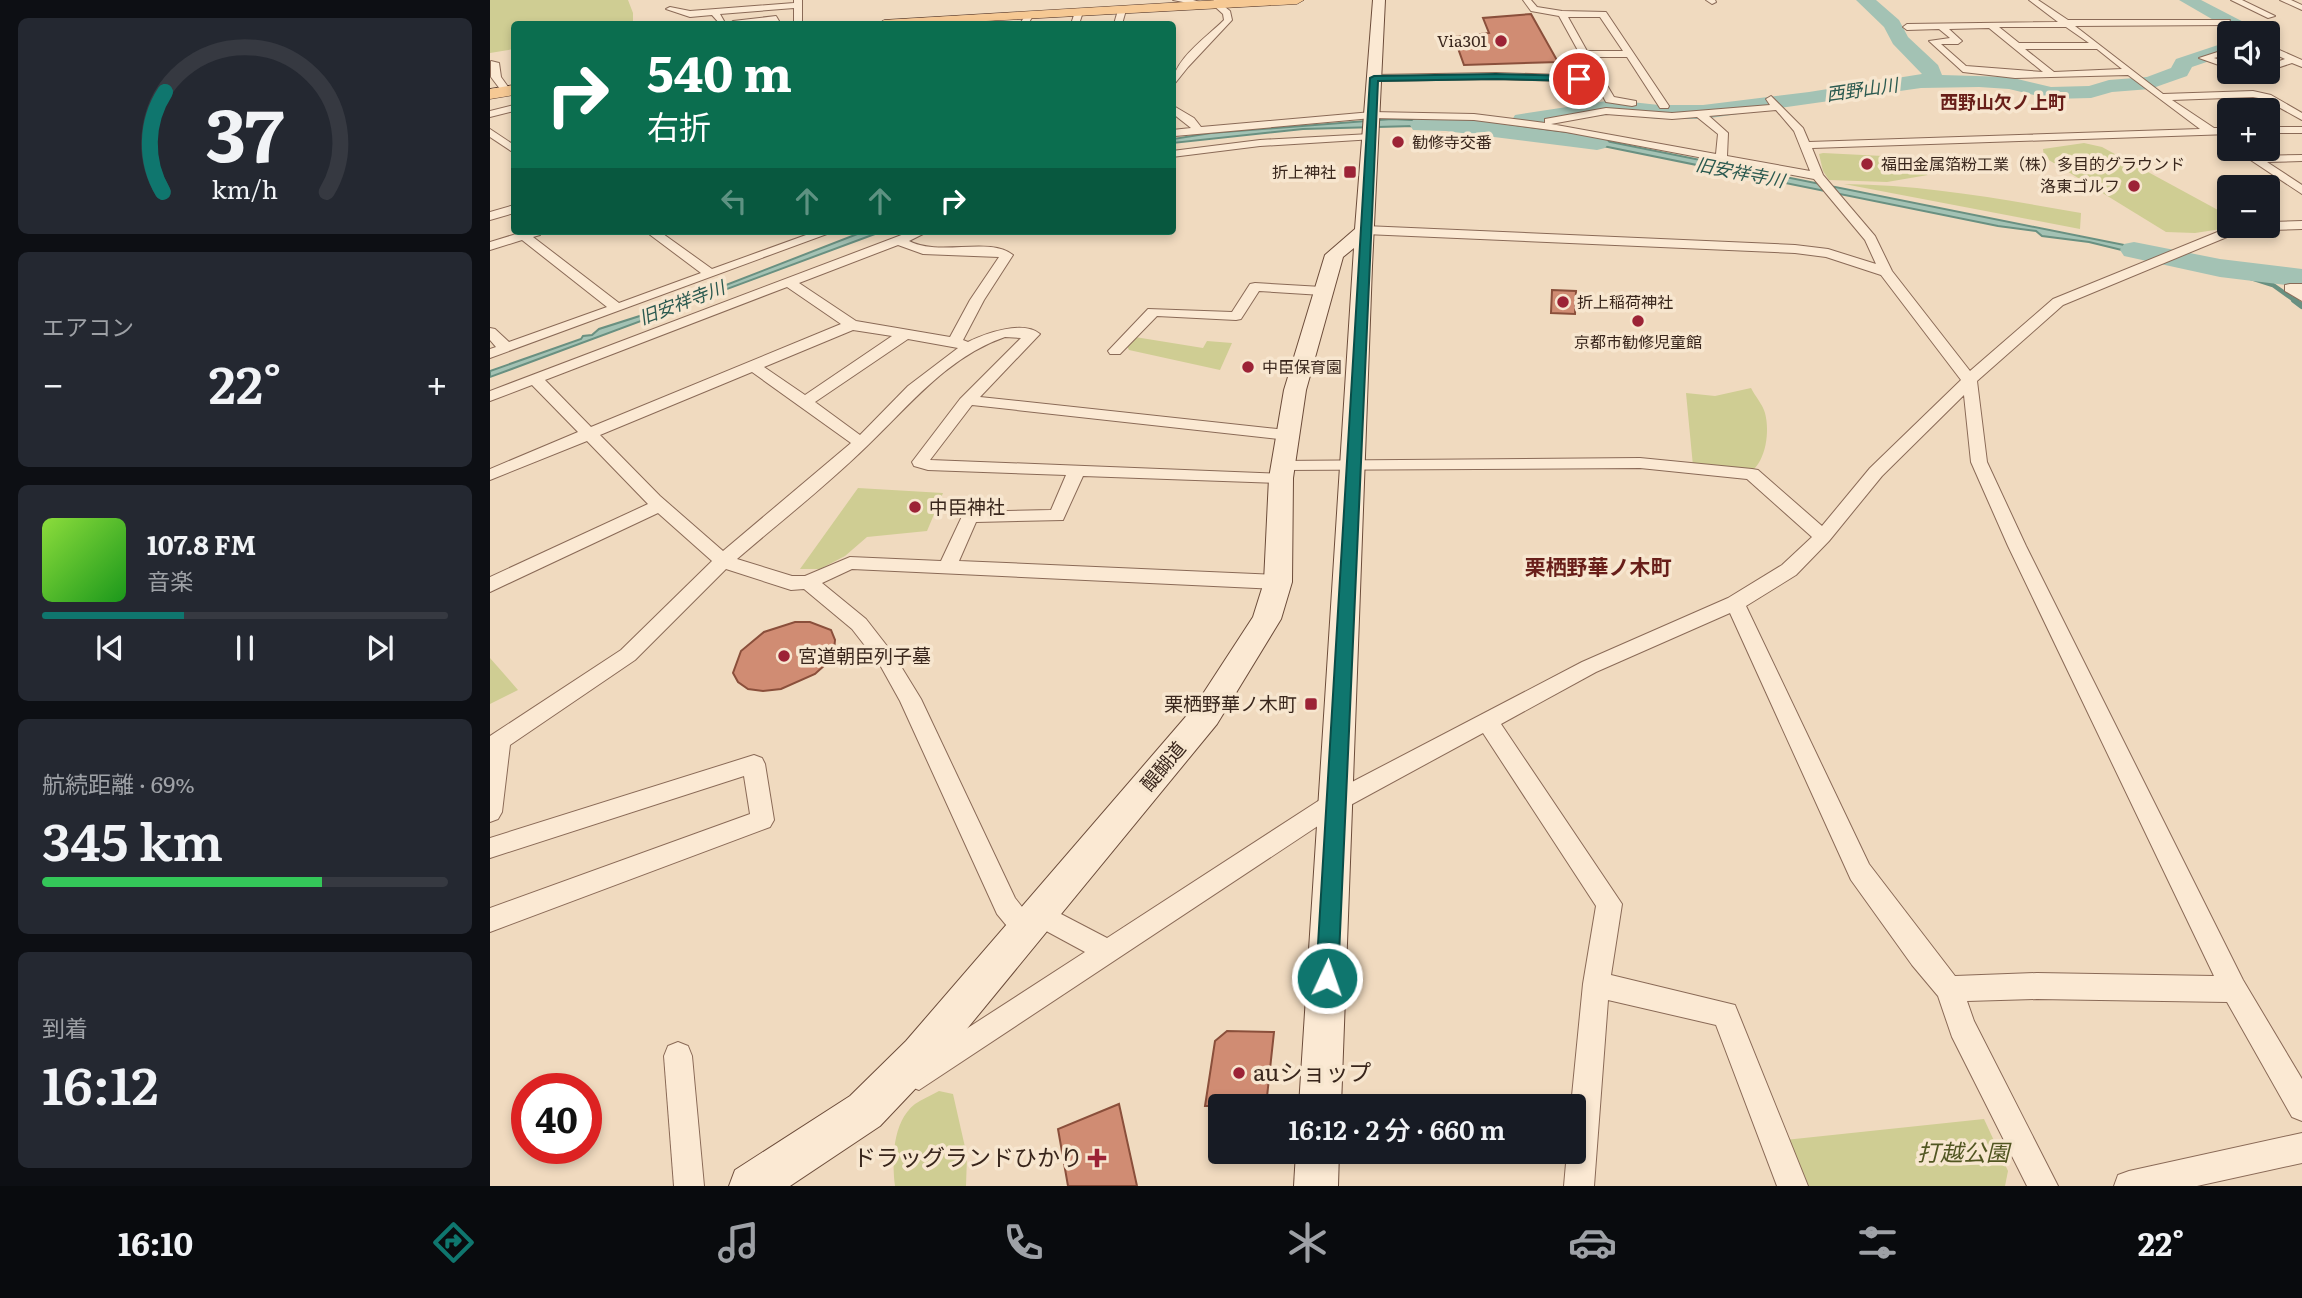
<!DOCTYPE html>
<html lang="ja">
<head>
<meta charset="utf-8">
<style>
	:root { --surface:#171b24; --page:#242831; --text:#f1f3f6; --muted:#9ea1a6; --line:#363941; --accent:#0f766e }
	body { margin:0; font-family:Literata,"Noto Sans JP",serif; background:var(--page); color:var(--text); height:100vh; display:flex; flex-direction:column; font-size:26px; white-space:nowrap }
	* { box-sizing:border-box; margin:0 }
	p { font-size:23px; color:var(--muted) }
	.icon { flex:none; width:38px; height:38px; fill:none; stroke:currentColor; stroke-width:2; stroke-linecap:round; stroke-linejoin:round }
	.map { position:relative; flex:1; overflow:hidden }
	.details { display:flex; flex-direction:column; gap:18px; padding:18px; background:#0d0f14; width:490px }
	.details>* { flex:none }
	.banner { position:absolute; left:21px; top:21px; width:665px; height:214px; border-radius:7px; box-shadow:0 4px 10px #0003; background:#0b6e4f; color:#fff; overflow:hidden }
	.tools { position:absolute; left:1727px; top:21px; display:grid; gap:14px }
	.tools a { display:grid; place-items:center; width:63px; height:63px; border-radius:7px; background:var(--surface); box-shadow:0 4px 10px #0003; font-size:35px }
	.speed { position:absolute; left:21px; top:1073px; display:flex; gap:14px; font-size:35px; font-weight:700; text-align:center }
	.speed>* { display:grid; place-content:center; width:91px; height:91px; border-radius:50%; background:var(--surface); box-shadow:0 4px 10px #0003; line-height:1 }
	.speed .limit { border:10px solid #d22; background:#fff; color:#111 }
	.pin { position:absolute; display:grid; place-items:center; width:60px; height:60px; color:#fff; margin:-30px; border:4px solid #fff; border-radius:50%; box-shadow:0 2px 7px #0007 }
	.me { position:absolute; width:77px; margin:-38px; rotate:3deg; stroke-linejoin:round; filter:drop-shadow(0 0 5px #0008) }
	.turn { display:flex; align-items:center; gap:24px; height:147px; padding:0 21px; font-size:32px }
	.turn .icon { width:91px; height:91px; stroke-width:2.5 }
	.turn b { display:block; font-size:49px; line-height:60px }
	.lanes { display:flex; align-items:center; height:66px; padding:0 21px; background:#0003; justify-content:center; gap:35px; direction:ltr }
	.lanes .off { opacity:.35 }
	.big { font-size:52px; font-weight:600; line-height:1.1 }
	.details .tile { flex:1; display:flex; flex-direction:column; justify-content:center; gap:10px; min-width:0; padding:0 24px; border-radius:10px; background:var(--page) }
	.details .dial { align-items:center; gap:0 }
	.dial svg { height:182px; overflow:visible; fill:none; stroke:var(--line); stroke-width:7; stroke-linecap:round; text-anchor:middle }
	.dial text { fill:var(--text); stroke:none }
	.song { display:flex; align-items:center; gap:21px }
	.cover { width:84px; height:84px; border-radius:10px; background:linear-gradient(135deg,hsl(90 70% 55%),hsl(120 70% 35%)) }
	.played { height:7px; border-radius:4px; background:linear-gradient(90deg,var(--accent) 35%,var(--line) 35%) }
	.keys { display:flex; justify-content:space-around; direction:ltr }
	.heat { display:flex; justify-content:space-between; align-items:center; font-size:38px; direction:ltr }
	.charge { height:10px; border-radius:5px; background:linear-gradient(90deg,#34c759 69%,var(--line) 0) }
	.trip { position:absolute; left:718px; top:1094px; width:378px; height:70px; border-radius:7px; background:var(--surface); box-shadow:0 4px 10px #0003; font-weight:600; line-height:70px; text-align:center }
	.dock { display:flex; height:112px; justify-content:space-around; align-items:center; background:#090b0e; color:var(--muted) }
	.dock .icon { width:49px; height:49px }
	.dock .active { color:var(--accent) }
	.dock b { font-size:32px; color:var(--text) }
	main { display:flex; flex:1; min-height:0 }
	.map>svg:first-child { display:block }
	.green { fill:#cfcd93 }
	.water { fill:#a3c2b4; stroke:#699081; stroke-width:2 }
	.lines { fill:none; stroke-linecap:round; stroke-linejoin:round }
	.stream-far1 { stroke:#699081; stroke-width:4.5 }
	.stream { stroke:#699081; stroke-width:6 }
	.river { fill:#a3c2b4; fill-rule:evenodd }
	.building { fill:#d08c73; stroke:#8a4f3b; stroke-width:2 }
	.street-casing { stroke:#8a6a57; stroke-width:2 }
	.secondary-casing { stroke:#6c4c3a; stroke-width:2 }
	.primary-casing { stroke:#57392b; stroke-width:1 }
	.street { fill:#fbe9d3; fill-rule:evenodd }
	.secondary { fill:#fbe9d3; fill-rule:evenodd }
	.primary { fill:#f6c994; fill-rule:evenodd }
	.route { fill:#0f766e; stroke:#0a4d48; stroke-width:2 }
	.poi-dot { fill:#9c2336; stroke:#f7e6cf; stroke-width:2.5 }
	.labels { text-anchor:middle; stroke-width:7; stroke-linejoin:round; paint-order:stroke }
	.far-poi-label { font-size:16px; fill:#39261c; stroke:#f7e6cf; text-anchor:start }
	.far-water-label { font-size:18px; font-style:italic; fill:#2a594f; stroke:#f7e6cf }
	.far-neighbourhood-label { font-size:18px; font-weight:bold; fill:#681e19; stroke:#f7e6cf }
	.poi-label { font-size:19px; fill:#39261c; stroke:#f7e6cf; text-anchor:start }
	.street-label { font-size:19px; fill:#39261c; stroke:#f7e6cf }
	.neighbourhood-label { font-size:21px; font-weight:bold; fill:#681e19; stroke:#f7e6cf }
	.near-poi-label { font-size:23px; fill:#39261c; stroke:#f7e6cf; text-anchor:start }
	.near-park-label { font-size:23px; font-style:italic; fill:#515621; stroke:#f7e6cf }
</style>
</head>
<body>
<main>
<section class="details">
<div class="tile dial"><svg viewBox="0 0 100 80">
<path d="M14 69A42 42 0 1 1 86 69"/>
<path d="M14 69A42 42 0 0 1 15 25" stroke="#0f766e"/>
<text x="50" y="56" font-size="32" font-weight="700">37</text>
<text x="50" y="72" font-size="11">km/h</text>
</svg></div>
<div class="tile"><p>エアコン</p>
<div class="heat"><a>−</a><b class="big">22°</b><a>+</a></div>
</div>
<div class="tile">
<div class="song"><i class="cover"></i><div><b>107.8 FM</b><p>音楽</p></div></div>
<div class="played"></div>
<div class="keys"><svg class="icon" aria-label="previous" viewBox="0 0 24 24"><path d="M18 5L8 12l10 7zM5 5v14"/></svg><svg class="icon" aria-label="pause" viewBox="0 0 24 24"><path d="M8 5v14M16 5v14"/></svg><svg class="icon" aria-label="next" viewBox="0 0 24 24"><path d="M6 5l10 7-10 7zM19 5v14"/></svg></div>
</div>
<div class="tile"><p>航続距離 · 69%</p><b class="big">345 km</b><div class="charge"></div></div>
<div class="tile"><p>到着</p><b class="big">16:12</b></div>
</section>
<div class="map">
<svg width="1812" height="1186" viewBox="0 0 1812 1186">
	<rect width="100%" height="100%" fill="#f0dabf"/>
	<g class="green">
		<path d="M0 0H138L143 13V24H24V49L0 53Z"/>
		<path d="M1594 143 1612 147 1739 216 1738 228 1705 233 1676 232 1554 157 1553 149Z"/>
		<path d="M1333 153 1413 157 1438 175 1397 182 1339 180 1333 171 1329 154Z"/>
		<path d="M1354 184C1437 185 1511 199 1591 213L1590 229Z"/>
		<path d="M645 337 713 348 717 341 742 343 730 370 639 350 637 346Z"/>
		<path d="M1261 388C1265 396 1273 405 1275 413 1280 432 1276 460 1261 472L1203 466 1196 393 1225 396Z"/>
		<path d="M368 488 453 493 437 531 377 537 355 556 330 569H310Z"/>
		<path d="M0 658 28 690 0 704Z"/>
		<path d="M449 1091 463 1094 477 1156 476 1186H405C402 1160 402 1122 425 1104 432 1099 442 1095 449 1091Z"/>
		<path d="M1494 1119 1518 1171 1515 1186H1319L1295 1140Z"/>
	</g>
	<g class="water">
		<path d="M902 119 1000 124 1066 131 1704 259 1693 265 1599 242 1552 236 1546 231 1508 226 1103 144 1076 141 1075 138 1009 128 924 126 813 129 683 143V139L721 133Z"/>
		<path d="M375 231H393L0 377V371L91 339 93 336 102 335 109 329 181 306 187 301 218 292Z"/>
	</g>
	<g class="lines">
		<path class="stream-far1" d="M1730 268 1783 285 1807 302"/>
		<path class="stream" d="M1804 300 1812 306"/>
		<g class="river">
			<path d="M1366 0H1386L1409 20 1418 37 1448 65 1452 75 1519 77 1561 87 1599 86 1619 80 1657 77 1681 68 1686 59 1740 41V54L1702 67 1697 76 1660 89 1622 92 1601 98 1561 99 1519 89 1489 87 1431 88 1213 119H1169L1123 114 1033 127 1115 138 1119 143 1115 148 1107 150 956 131 923 130 920 125 923 120C958 112 997 122 1032 127L1025 125 1022 120 1025 115 1123 100 1169 105H1213L1319 92 1432 74 1403 44 1394 27Z"/>
			<path d="M1689 0H1711L1767 29 1770 33H1746Z"/>
			<path d="M1644 242 1730 259 1812 269V287L1730 277 1634 256 1630 250 1634 244Z"/>
		</g>
	</g>
	<g class="building">
		<path d="M1041 14 1068 62 974 65 964 37 999 33 993 18Z"/>
		<path d="M1062 290 1086 291 1085 314 1061 313Z"/>
		<path d="M305 622H320L341 630 345 640 344 651 337 663 325 674 291 689 273 691 258 689 248 682 243 673 251 651 274 632Z"/>
		<path d="M737 1031 784 1032 776 1106H715L725 1041Z"/>
		<path d="M629 1104 647 1186H578L568 1129Z"/>
	</g>
	<g class="lines">
		<g class="street-casing">
			<g id="street">
				<path d="M304 0H312V24H304V8L230 14 234 21 230 24 222 15 200 17 176 9 180 7 200 11 304 3Z"/>
				<path d="M683 0H703L717 4 713 6Z"/>
				<path d="M724 0H732L730 3 740 11 742 20 698 67 682 87C682 60 716 38 734 20L733 14 722 4Z"/>
				<path d="M1033 0H1041L1047 7 1072 11 1116 12 1179 106 1178 108H1170L1137 57H1100L1124 97 1146 101V105L1142 106 1116 102 1105 82 1006 79 884 81 879 78 884 75 1006 73 1102 76 1069 16 1041 11ZM1078 17H1110L1133 51H1097Z"/>
				<path d="M1216 0H1225L1226 2 1222 4Z"/>
				<path d="M1539 0H1548L1578 20H1740L1737 25 1585 26 1673 94 1763 91 1781 95 1812 113V120L1774 99 1763 97 1682 100 1724 128H1740V134L1322 148 1333 175 1385 236 1402 271 1480 371 1563 299 1730 231 1778 226 1781 222 1812 221V229L1781 230 1737 237 1573 305 1487 381 1497 462 1536 546 1753 980 1812 1079V1121L1802 1117 1737 1002 1547 999 1477 1001 1484 1021 1568 1186H1537L1462 1037 1448 996 1422 965 1361 880 1240 613 1106 672 1011 724 1132 904 1121 975 1245 1005 1318 1186H1287L1226 1025 1118 1000 1104 1186H1074L1077 1152H1083L1081 1106 1093 984 1106 906 993 733 855 808 429 1090 419 1086 415 1076 419 1066 595 952 547 926 544 937 535 941 526 937 507 914 410 701 390 665 362 629 314 589 301 590 236 569 145 660 20 745 12 812 8 819 0 822V736L131 650 222 561 168 513 0 592V577L158 504 97 441 0 480V469L88 432 42 385 0 401V391L422 231H439L419 241C449 257 500 236 523 255L494 300 473 340 478 342C496 333 533 320 550 334L490 397 797 430 805 435 797 440 482 405 440 460 797 474 800 478 797 482 791 483 593 476 573 520 486 522 469 561 788 575 795 577 798 582 795 587 788 589 362 569 332 583 376 619 404 655 431 699 525 898 536 912 539 906 548 902 617 938 839 794 1092 662 1238 598 1292 565 1322 537 1257 479 1150 468 793 470 785 465 787 461 1150 458 1262 469 1268 470 1332 526 1380 468 1471 380 1391 275 1336 257 1305 253 875 234 869 230 875 226 1305 245 1338 249 1386 264 1375 240 1324 179 1076 132 984 120 882 118 685 136 682 130 701 128 682 113V105L704 118 711 127 882 112 984 114 1055 123V119L1116 108 1182 113 1280 105 1276 99 1281 96 1313 128 1319 142 1710 129 1638 75 1525 78 1473 72 1439 41 1460 38 1449 29 1417 30 1413 27 1417 24 1568 22ZM1509 27H1576L1599 43H1529ZM1499 28 1553 72 1476 66 1451 44H1468L1472 41 1459 29ZM1535 49H1607L1632 69 1564 72ZM1286 110 1304 131 1320 171 1237 156 1238 133 1219 116ZM1116 114 1182 119 1207 117 1228 134 1226 154 1061 124ZM408 245 433 254 509 257 480 300 460 337 366 321 309 283ZM297 287 351 324 101 427 55 380ZM363 330 402 336 315 395 274 367ZM515 337 531 338 470 399 422 462 424 466 438 470 576 475 561 510 474 512 451 561 360 557 315 576H302L247 559C290 522 336 486 377 446 420 405 457 357 515 337ZM418 339 468 348 418 386 370 435 325 402ZM262 372 361 443 233 551 170 496 110 435ZM1474 395 1481 462 1518 546 1724 976 1547 973 1465 976 1379 864 1256 606 1306 575 1339 541 1392 476Z"/>
				<path d="M1741 0H1752L1785 16 1778 18Z"/>
				<path d="M1790 0H1801L1812 5V10Z"/>
				<path d="M632 7 636 10 632 24H624L628 10Z"/>
				<path d="M589 9 593 12 589 24H581L585 12Z"/>
				<path d="M537 12 544 14 538 24H530Z"/>
				<path d="M286 16 289 21 239 24 243 21Z"/>
				<path d="M1778 45 1812 60V67L1802 63 1778 71V65L1795 59 1778 51Z"/>
				<path d="M1740 48V54L1724 58 1740 63V69L1709 58Z"/>
				<path d="M1 61 9 63 11 77 21 91 19 93H13L1 77Z"/>
				<path d="M1755 72H1772L1767 75Z"/>
				<path d="M24 105V111L0 117V111Z"/>
				<rect x="1778" y="127" width="34" height="6"/>
				<path d="M0 129 24 145V153L0 137Z"/>
				<path d="M880 134 884 135V139L770 146 682 157V151L770 140Z"/>
				<path d="M1744 149H1756L1767 156 1812 155V161L1777 162 1812 185V194Z"/>
				<path d="M24 205V213L0 220V212Z"/>
				<path d="M36 231H52L50 235 43 237 129 303 211 273 155 231H169L222 269 327 231H345L0 358V349L6 347 0 340V328L5 329 19 342 117 307 32 240 0 250V242Z"/>
				<path d="M765 283 832 287 839 291 832 295 769 291 751 319 746 320 667 316 630 354H620L618 351 658 309 742 312 760 284Z"/>
				<path d="M1800 284H1812V301L1795 291V285Z"/>
				<path d="M264 755 272 758 275 764 284 820 280 827 0 932V908L260 814 254 776 0 858V838Z"/>
				<path d="M188 1042 198 1046 202 1056 214 1186H184L174 1056 178 1046Z"/>
				<path d="M1812 1133V1163L1707 1186H1624L1628 1175 1639 1171Z"/>
			</g>
		</g>
		<g class="secondary-casing">
			<g id="secondary">
				<path d="M883 0H895L882 266 851 1106H809L864 248 853 257 816 390 803 478 802 582 791 619 727 724 444 1069 390 1126 300 1186H239L245 1170 360 1096 416 1041 705 706 763 617 774 582 779 478 794 390 835 255 865 229Z"/>
				<path d="M806 1152H849L848 1186H804Z"/>
			</g>
		</g>
		<g class="primary-casing">
			<g id="primary">
				<path d="M729 0H814L807 4 441 24H387L394 20Z"/>
				<path d="M24 85V95L0 99V89Z"/>
			</g>
		</g>
		<use href="#street" class="street"/>
		<use href="#secondary" class="secondary"/>
		<use href="#primary" class="primary"/>
	</g>
	<path class="route" d="M1006 74 1089 76 1093 79 1089 81 1006 79 888 81 848 978 845 985 837 989 830 985 826 978 880 78 884 76Z"/>
	<g class="poi-dot">
		<circle cx="1011" cy="41" r="7"/>
		<circle cx="908" cy="142" r="7"/>
		<circle cx="1377" cy="164" r="7"/>
		<rect x="853" y="165" width="14" height="14" rx="3.5"/>
		<circle cx="1644" cy="186" r="7"/>
		<circle cx="1073" cy="302" r="7"/>
		<circle cx="1148" cy="321" r="7"/>
		<circle cx="758" cy="367" r="7"/>
		<circle cx="425" cy="507" r="7"/>
		<circle cx="294" cy="656" r="7"/>
		<rect x="814" y="697" width="14" height="14" rx="3.5"/>
		<circle cx="749" cy="1073" r="7"/>
		<path d="M603.5 1147.5h7v7h7v7h-7v7h-7v-7h-7v-7h7z"/>
	</g>
	<g class="labels">
		<g class="far-poi-label">
			<text x="997" y="47" text-anchor="end">Via301</text>
			<text x="922" y="148">勧修寺交番</text>
			<text x="1391" y="170">福田金属箔粉工業（株）多目的グラウンド</text>
			<text x="846" y="178" text-anchor="end">折上神社</text>
			<text x="1630" y="192" text-anchor="end">洛東ゴルフ</text>
			<text x="1087" y="308">折上稲荷神社</text>
			<text x="1148" y="348" text-anchor="middle">京都市勧修児童館</text>
			<text x="772" y="373">中臣保育園</text>
		</g>
		<g class="far-water-label">
			<text transform="translate(1372 90) rotate(-8)" y="6">西野山川</text>
			<text transform="translate(1250 173) rotate(11)" y="6">旧安祥寺川</text>
			<text transform="translate(192 303) rotate(-21)" y="6">旧安祥寺川</text>
		</g>
		<g class="far-neighbourhood-label">
			<text x="1513" y="109">西野山欠ノ上町</text>
		</g>
		<g class="poi-label">
			<text x="439" y="514">中臣神社</text>
			<text x="308" y="663">宮道朝臣列子墓</text>
			<text x="807" y="711" text-anchor="end">栗栖野華ノ木町</text>
		</g>
		<g class="street-label">
			<text transform="translate(673 766) rotate(-50)" y="7">醍醐道</text>
		</g>
		<g class="neighbourhood-label">
			<text x="1108" y="575">栗栖野華ノ木町</text>
		</g>
		<g class="near-poi-label">
			<text x="763" y="1081">auショップ</text>
			<text x="593" y="1166" text-anchor="end">ドラッグランドひかり</text>
		</g>
		<g class="near-park-label">
			<text x="1473" y="1161">打越公園</text>
		</g>
	</g>
</svg>
<div class="tools">
<a><svg class="icon" aria-label="sound" viewBox="0 0 24 24"><path d="M4 9h4l5-4v14l-5-4H4zM17 9q2 3 0 6"/></svg></a>
<a>+</a>
<a>−</a>
</div>
<div class="speed"><div class="limit">40</div></div>
<div class="pin" style="left:1089px;top:79px;background:#d93025"><svg class="icon" aria-label="arrive" viewBox="0 0 24 24"><path d="M6 21V4h12l-3 4 3 4H6"/></svg></div>
<svg class="me" style="left:837px;top:978px" viewBox="-20 -20 40 40"><circle r="17" fill="#0f766e" stroke="#fff" stroke-width="3"/><path d="M0-11L8 9 0 5-8 9z" fill="#fff"/></svg>
<div class="trip">16:12 · 2 分 · 660 m</div>
<div class="banner">
<div class="turn"><svg class="icon" aria-label="right" viewBox="0 0 24 24"><path d="M7 20v-9h11M14 6l5 5-5 5"/></svg><div><b>540 m</b>右折</div></div>
<div class="lanes"><svg class="icon off" aria-label="left" viewBox="0 0 24 24"><path d="M17 20v-9H6M10 6l-5 5 5 5"/></svg><svg class="icon off" aria-label="ahead" viewBox="0 0 24 24"><path d="M12 20V5M6 11l6-6 6 6"/></svg><svg class="icon off" aria-label="ahead" viewBox="0 0 24 24"><path d="M12 20V5M6 11l6-6 6 6"/></svg><svg class="icon" aria-label="right" viewBox="0 0 24 24"><path d="M7 20v-9h11M14 6l5 5-5 5"/></svg></div>
</div>
</div>
</main>
<nav class="dock">
<b>16:10</b>
<svg class="icon active" aria-label="directions" viewBox="0 0 24 24"><path d="M12 3l9 9-9 9-9-9zM9 14v-3h6M13 9l2 2-2 2"/></svg>
<svg class="icon" aria-label="music" viewBox="0 0 24 24"><path d="M9 18V5l10-2v13"/><circle cx="6" cy="18" r="3"/><circle cx="16" cy="16" r="3"/></svg>
<svg class="icon" aria-label="phone" viewBox="0 0 24 24"><path d="M5 4h4l2 5-3 2q2 4 5 5l2-3 5 2v4C11 20 4 13 5 4z"/></svg>
<svg class="icon" aria-label="climate" viewBox="0 0 24 24"><path d="M12 3v18M4 7l16 10M4 17L20 7"/></svg>
<svg class="icon" aria-label="car" viewBox="0 0 24 24"><path d="M5 17H2v-5l4-1 3-4h7l3 4 3 1v5h-3M9 17h6M6 11h13"/><circle cx="7" cy="17" r="2"/><circle cx="17" cy="17" r="2"/></svg>
<svg class="icon" aria-label="filters" viewBox="0 0 24 24"><path d="M4 7h16M4 17h16"/><circle cx="9" cy="7" r="2"/><circle cx="15" cy="17" r="2"/></svg>
<b>22°</b>
</nav>
</body>
</html>
